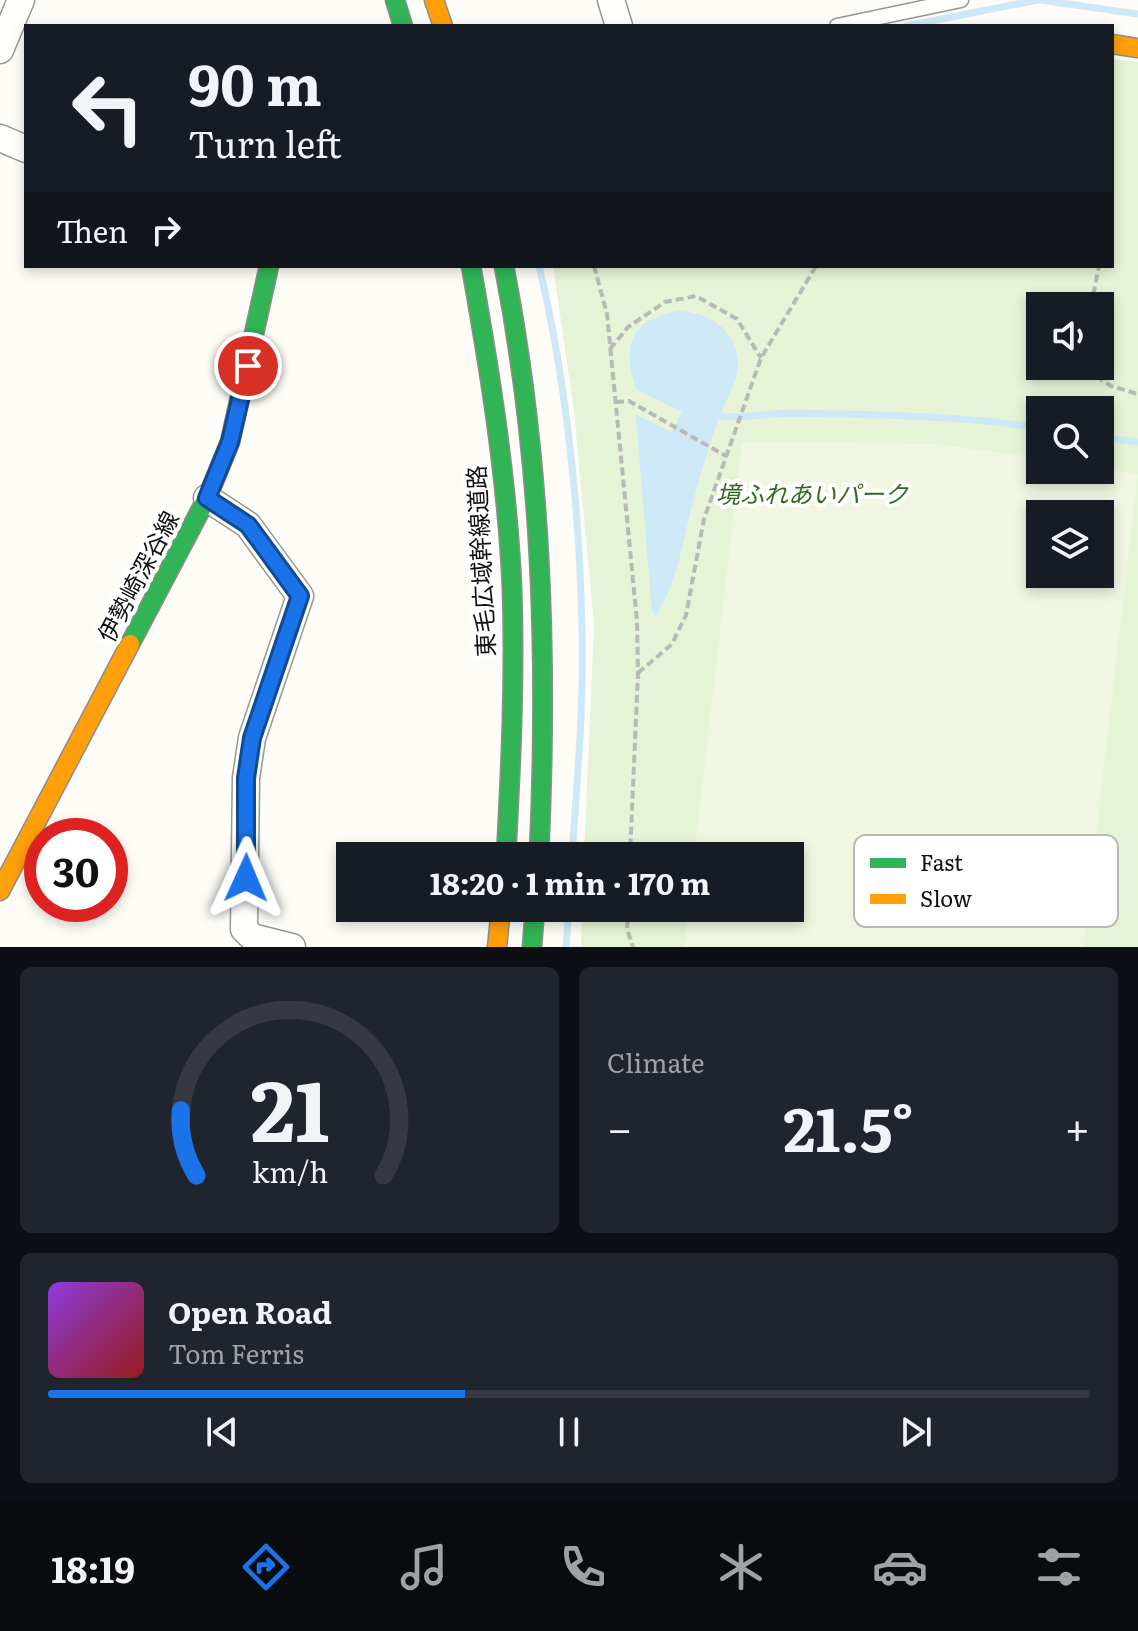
<!DOCTYPE html>
<html lang="en">
<head>
<meta charset="utf-8">
<style>
	:root { --surface:#171b24; --page:#20242c; --text:#f1f3f6; --muted:#9ea1a6; --line:#363941; --accent:#1a73e8 }
	body { margin:0; font-family:Literata,"Noto Sans JP",serif; background:var(--page); color:var(--text); height:100vh; display:flex; flex-direction:column; font-size:30px; white-space:nowrap }
	* { box-sizing:border-box; margin:0 }
	p { font-size:26px; color:var(--muted) }
	.icon { flex:none; width:44px; height:44px; fill:none; stroke:currentColor; stroke-width:2; stroke-linecap:round; stroke-linejoin:round }
	.map { position:relative; height:947px; overflow:hidden }
	.sheet { display:flex; flex-direction:column; gap:20px; padding:20px; background:#0d0f14; flex:1 }
	.sheet>* { flex:none }
	.banner { position:absolute; left:24px; top:24px; width:1090px; height:244px; border-radius:0px; box-shadow:0 4px 12px #0003; background:#171b24; color:var(--text); overflow:hidden }
	.tools { position:absolute; left:1026px; top:292px; display:grid; gap:16px }
	.tools a { display:grid; place-items:center; width:88px; height:88px; border-radius:0px; background:var(--surface); box-shadow:0 4px 12px #0003; font-size:40px }
	.speed { position:absolute; left:24px; top:818px; display:flex; gap:16px; font-size:40px; font-weight:700; text-align:center }
	.speed>* { display:grid; place-content:center; width:104px; height:104px; border-radius:50%; background:var(--surface); box-shadow:0 4px 12px #0003; line-height:1 }
	.speed .limit { border:12px solid #d22; background:#fff; color:#111 }
	.pin { position:absolute; display:grid; place-items:center; width:68px; height:68px; color:#fff; margin:-34px; border:4px solid #fff; border-radius:50%; box-shadow:0 2px 8px #0007 }
	.me { position:absolute; width:88px; margin:-44px; rotate:1deg; stroke-linejoin:round; filter:drop-shadow(0 0 6px #0008) }
	.turn { display:flex; align-items:center; gap:28px; height:168px; padding:0 32px; font-size:36px }
	.turn .icon { width:104px; height:104px; stroke-width:2.5 }
	.turn b { display:block; font-size:56px; line-height:68px }
	.then { display:flex; align-items:center; height:76px; padding:0 32px; background:#0003; gap:16px; font-size:30px }
	.big { font-size:60px; font-weight:700; line-height:1.1 }
	.sheet .widget { flex:1; display:flex; flex-direction:column; justify-content:center; gap:12px; min-width:0; padding:0 28px; border-radius:12px; background:var(--page) }
	.sheet .dial { align-items:center; gap:0 }
	.dial svg { height:208px; overflow:visible; fill:none; stroke:var(--line); stroke-width:7; stroke-linecap:round; text-anchor:middle }
	.dial text { fill:var(--text); stroke:none }
	.song { display:flex; align-items:center; gap:24px }
	.cover { width:96px; height:96px; border-radius:12px; background:linear-gradient(135deg,hsl(270 70% 55%),hsl(0 70% 35%)) }
	.played { height:8px; border-radius:4px; background:linear-gradient(90deg,var(--accent) 40%,var(--line) 40%) }
	.keys { display:flex; justify-content:space-around; direction:ltr }
	.heat { display:flex; justify-content:space-between; align-items:center; font-size:44px; direction:ltr }
	.sheet .tiles { flex:1; display:grid; gap:20px; grid-template-columns:1fr 1fr }
	.widget:last-child { grid-column:span 2 }
	.trip { position:absolute; left:336px; top:842px; width:468px; height:80px; border-radius:0px; background:var(--surface); box-shadow:0 4px 12px #0003; font-weight:700; line-height:80px; text-align:center }
	.dock { display:flex; height:128px; justify-content:space-around; align-items:center; background:#090b0e; color:var(--muted) }
	.dock .icon { width:56px; height:56px }
	.dock .active { color:var(--accent) }
	.dock b { font-size:36px; color:var(--text) }
	.map>svg:first-child { display:block }
	.green { fill:#e7f3d7; fill-rule:evenodd }
	.pitch { fill:#f0f6e1; fill-rule:evenodd }
	.water { fill:#cde8f7 }
	.lines { fill:none; stroke-linecap:round; stroke-linejoin:round }
	.stream { stroke:#cde8f7; stroke-width:7 }
	.lane-casing { stroke:#979795; stroke-width:17 }
	.street-casing { stroke:#979795; stroke-width:29 }
	.fast-casing { stroke:#8e8d8b; stroke-width:21 }
	.slow-casing { stroke:#8e8d8b; stroke-width:21 }
	.path { stroke:#b9b9b8; stroke-width:4; stroke-dasharray:8 4; stroke-linecap:butt }
	.lane { stroke:#fffffe; stroke-width:14 }
	.street { stroke:#fffffe; stroke-width:26 }
	.fast { stroke:#30b455; stroke-width:18 }
	.slow { stroke:#ff9f0a; stroke-width:18 }
	.route-casing { stroke:#114b97; stroke-width:20 }
	.route { stroke:#1a73e8; stroke-width:14 }
	.labels { text-anchor:middle; stroke-width:8; stroke-linejoin:round; paint-order:stroke }
	.park-label { font-size:24px; font-style:italic; fill:#2f6b1f; stroke:#fff }
	.street-label { font-size:24px; fill:#111; stroke:#fff }
	.key { fill:#fff; stroke:#b8b8b8; stroke-width:2 }
	.key-label { font-size:22px; fill:#111 }
</style>
</head>
<body>
<div class="map">
<svg width="1138" height="947" viewBox="0 0 1138 947">
	<rect width="100%" height="100%" fill="#fdfcf7"/>
	<path class="green" d="M1112 59 1138 62V947H581L582 908H790V856H584L594 625 574 411 553 266H1112ZM1040 306H1100V366H1040ZM1040 410H1100V470H1040ZM1040 514H1100V574H1040Z"/>
	<path class="pitch" d="M742 442 936 444 1040 458V470H1100V468L1138 474 1083 947H684L688 908H790V856H694ZM1040 514H1100V574H1040Z"/>
	<path class="water" d="M678 311C708 312 734 328 738 360 740 379 725 400 719 418 710 443 702 469 695 494 682 539 681 575 656 616L652 612 636 415 672 432 682 412 637 390C620 348 631 319 678 311Z"/>
	<g class="lines">
		<g class="stream">
			<path d="M1040 0 1138 14"/>
			<path d="M906 26 1038 0"/>
			<path d="M539 266C566 378 580 514 582 630 584 705 577 781 572 856"/>
			<path d="M720 416C744 419 769 413 794 413 876 415 958 415 1040 428"/>
			<path d="M1100 437 1138 442"/>
			<path d="M566 947 569 908"/>
		</g>
		<g class="lane-casing">
			<path id="lane" d="M837 26 961 0"/>
		</g>
		<g class="street-casing">
			<g id="street">
				<path d="M611 0 619 26"/>
				<path d="M0 50 21 0"/>
				<path d="M0 138 26 149"/>
				<path d="M207 498 248 525 300 596 252 738 246 778 244 929 252 937 292 947"/>
			</g>
		</g>
		<g class="fast-casing">
			<g id="fast">
				<path d="M395 0 403 26"/>
				<path d="M471 266C490 372 507 479 512 587 515 677 511 766 506 856"/>
				<path d="M504 266C542 462 548 657 539 856"/>
				<path d="M130 644 207 498 230 442 269 266"/>
				<path d="M532 947 535 908"/>
			</g>
		</g>
		<g class="slow-casing">
			<g id="slow">
				<path d="M434 0 443 26"/>
				<path d="M1112 44 1138 48"/>
				<path d="M0 891 130 644"/>
				<path d="M497 947 501 908"/>
			</g>
		</g>
		<g class="path">
			<path d="M594 266 607 314 637 621 638 673 630 856"/>
			<path d="M1091 306 1099 266"/>
			<path d="M610 349 628 327 665 302 696 296 737 319 761 358"/>
			<path d="M1092 366 1093 374 1111 386 1138 394"/>
			<path d="M616 402 629 401 726 456"/>
			<path d="M638 673 672 644 686 615 704 519 761 358 816 266"/>
			<path d="M628 908 627 929 633 947"/>
		</g>
		<use href="#lane" class="lane"/>
		<use href="#street" class="street"/>
		<use href="#fast" class="fast"/>
		<use href="#slow" class="slow"/>
	</g>
	<g class="lines">
		<g class="route-casing">
			<path id="route" d="M246 878V778L252 738 300 596 248 525 207 498 230 442 248 366"/>
		</g>
		<use href="#route" class="route"/>
	</g>
	<g class="labels">
		<g class="park-label">
			<text x="812" y="503">境ふれあいパーク</text>
		</g>
		<g class="street-label">
			<text transform="translate(482 561) rotate(-93)" y="8">東毛広域幹線道路</text>
			<text transform="translate(139 577) rotate(-62)" y="8">伊勢崎深谷線</text>
		</g>
	</g>
	<rect x="854" y="835" width="264" height="92" rx="12" class="key"/>
	<rect x="870" y="858" width="36" height="10" fill="#30b455"/>
	<rect x="870" y="894" width="36" height="10" fill="#ff9f0a"/>
	<g class="key-label">
		<text x="920" y="871">Fast</text>
		<text x="920" y="907">Slow</text>
	</g>
</svg>
<div class="tools">
<a><svg class="icon" aria-label="sound" viewBox="0 0 24 24"><path d="M4 9h4l5-4v14l-5-4H4zM17 9q2 3 0 6"/></svg></a>
<a><svg class="icon" aria-label="search" viewBox="0 0 24 24"><circle cx="10" cy="10" r="6"/><path d="M15 15l6 6"/></svg></a>
<a><svg class="icon" aria-label="layers" viewBox="0 0 24 24"><path d="M12 4l9 5-9 5-9-5zM3 14l9 5 9-5"/></svg></a>
</div>
<div class="speed"><div class="limit">30</div></div>
<div class="pin" style="left:248px;top:366px;background:#d93025"><svg class="icon" aria-label="arrive" viewBox="0 0 24 24"><path d="M6 21V4h12l-3 4 3 4H6"/></svg></div>
<svg class="me" style="left:246px;top:878px" viewBox="-20 -20 40 40"><path d="M0-17L14 15 0 8-14 15z" fill="#1a73e8" stroke="#fff" stroke-width="4"/></svg>
<div class="trip">18:20 · 1 min · 170 m</div>
<div class="banner">
<div class="turn"><svg class="icon" aria-label="left" viewBox="0 0 24 24"><path d="M17 20v-9H6M10 6l-5 5 5 5"/></svg><div><b>90 m</b>Turn left</div></div>
<div class="then">Then<svg class="icon" aria-label="right" viewBox="0 0 24 24"><path d="M7 20v-9h11M14 6l5 5-5 5"/></svg></div>
</div>
</div>
<section class="sheet">
<div class="tiles">
<div class="widget dial"><svg viewBox="0 0 100 80">
<path d="M14 69A42 42 0 1 1 86 69"/>
<path d="M14 69A42 42 0 0 1 8 44" stroke="#1a73e8"/>
<text x="50" y="56" font-size="32" font-weight="700">21</text>
<text x="50" y="72" font-size="11">km/h</text>
</svg></div>
<div class="widget"><p>Climate</p>
<div class="heat"><a>−</a><b class="big">21.5°</b><a>+</a></div>
</div>
<div class="widget">
<div class="song"><i class="cover"></i><div><b>Open Road</b><p>Tom Ferris</p></div></div>
<div class="played"></div>
<div class="keys"><svg class="icon" aria-label="previous" viewBox="0 0 24 24"><path d="M18 5L8 12l10 7zM5 5v14"/></svg><svg class="icon" aria-label="pause" viewBox="0 0 24 24"><path d="M8 5v14M16 5v14"/></svg><svg class="icon" aria-label="next" viewBox="0 0 24 24"><path d="M6 5l10 7-10 7zM19 5v14"/></svg></div>
</div>
</div>
</section>
<nav class="dock">
<b>18:19</b>
<svg class="icon active" aria-label="directions" viewBox="0 0 24 24"><path d="M12 3l9 9-9 9-9-9zM9 14v-3h6M13 9l2 2-2 2"/></svg>
<svg class="icon" aria-label="music" viewBox="0 0 24 24"><path d="M9 18V5l10-2v13"/><circle cx="6" cy="18" r="3"/><circle cx="16" cy="16" r="3"/></svg>
<svg class="icon" aria-label="phone" viewBox="0 0 24 24"><path d="M5 4h4l2 5-3 2q2 4 5 5l2-3 5 2v4C11 20 4 13 5 4z"/></svg>
<svg class="icon" aria-label="climate" viewBox="0 0 24 24"><path d="M12 3v18M4 7l16 10M4 17L20 7"/></svg>
<svg class="icon" aria-label="car" viewBox="0 0 24 24"><path d="M5 17H2v-5l4-1 3-4h7l3 4 3 1v5h-3M9 17h6M6 11h13"/><circle cx="7" cy="17" r="2"/><circle cx="17" cy="17" r="2"/></svg>
<svg class="icon" aria-label="filters" viewBox="0 0 24 24"><path d="M4 7h16M4 17h16"/><circle cx="9" cy="7" r="2"/><circle cx="15" cy="17" r="2"/></svg>
</nav>
</body>
</html>
